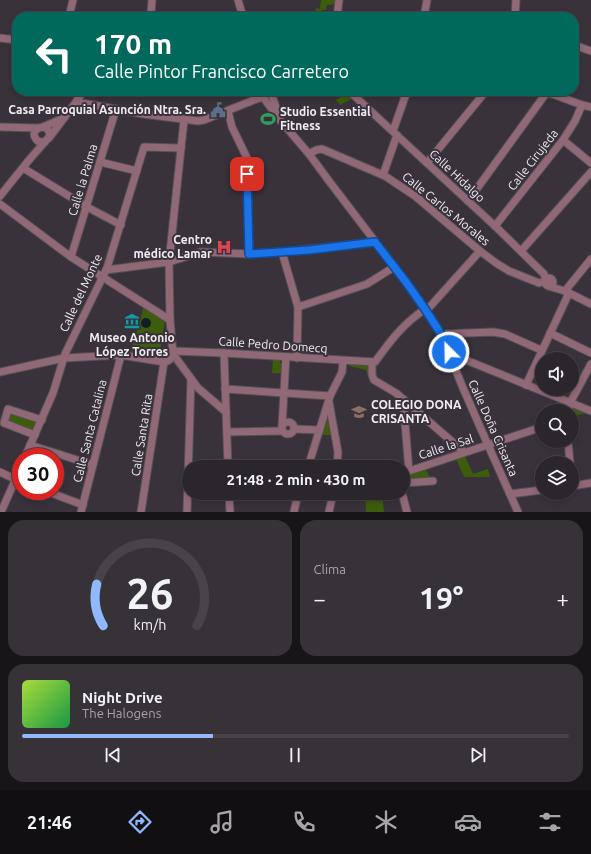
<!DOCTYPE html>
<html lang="es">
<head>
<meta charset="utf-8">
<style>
	:root { --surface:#2b262c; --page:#373238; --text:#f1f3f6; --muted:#a6a5a9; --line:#474348; --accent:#8fb8fd }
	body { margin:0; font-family:Ubuntu,sans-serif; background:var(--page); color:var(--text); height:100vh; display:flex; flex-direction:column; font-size:15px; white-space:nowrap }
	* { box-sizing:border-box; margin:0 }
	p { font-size:13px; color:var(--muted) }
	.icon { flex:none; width:22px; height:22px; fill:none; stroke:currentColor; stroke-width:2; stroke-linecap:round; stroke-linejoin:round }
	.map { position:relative; height:512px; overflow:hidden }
	.details { display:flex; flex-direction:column; gap:8px; padding:8px; background:#181518; flex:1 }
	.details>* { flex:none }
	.hud { position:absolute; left:12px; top:12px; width:567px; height:84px; border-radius:16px; box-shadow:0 2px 6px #0003,0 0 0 1px var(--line); background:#00695c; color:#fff; overflow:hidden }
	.tools { position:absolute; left:535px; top:352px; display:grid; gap:8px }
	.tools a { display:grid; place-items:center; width:44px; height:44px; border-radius:50%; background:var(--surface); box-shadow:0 2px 6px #0003,0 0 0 1px var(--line); font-size:20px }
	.speed { position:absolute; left:12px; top:448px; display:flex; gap:8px; font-size:20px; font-weight:700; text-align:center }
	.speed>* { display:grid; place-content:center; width:52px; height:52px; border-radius:50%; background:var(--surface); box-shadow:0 2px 6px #0003,0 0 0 1px var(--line); line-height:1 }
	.speed .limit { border:6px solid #d22; background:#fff; color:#111 }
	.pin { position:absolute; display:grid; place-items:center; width:34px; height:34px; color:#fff; margin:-17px; border-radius:8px; box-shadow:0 2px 6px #0006 }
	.me { position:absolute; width:44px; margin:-22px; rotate:337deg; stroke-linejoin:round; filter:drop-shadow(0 0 3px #0008) }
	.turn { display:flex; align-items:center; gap:14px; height:84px; padding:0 16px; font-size:18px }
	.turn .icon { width:52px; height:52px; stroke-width:2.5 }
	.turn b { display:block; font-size:28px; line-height:34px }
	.big { font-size:30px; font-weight:700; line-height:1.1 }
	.details .tile { flex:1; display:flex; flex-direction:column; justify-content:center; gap:6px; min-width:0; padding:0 14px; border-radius:16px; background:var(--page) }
	.details .dial { align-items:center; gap:0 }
	.dial svg { height:104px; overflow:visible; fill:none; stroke:var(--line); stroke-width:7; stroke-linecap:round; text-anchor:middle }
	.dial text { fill:var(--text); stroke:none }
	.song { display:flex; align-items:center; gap:12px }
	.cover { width:48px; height:48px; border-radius:6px; background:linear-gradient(135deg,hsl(80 70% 55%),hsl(140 70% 35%)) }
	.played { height:4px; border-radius:2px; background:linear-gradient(90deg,var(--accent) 35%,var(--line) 35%) }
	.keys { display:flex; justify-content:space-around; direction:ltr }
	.heat { display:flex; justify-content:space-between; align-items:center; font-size:22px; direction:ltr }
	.details .tiles { flex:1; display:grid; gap:8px; grid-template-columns:1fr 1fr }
	.tile:last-child { grid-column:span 2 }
	.trip { position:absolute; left:182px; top:460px; width:228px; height:40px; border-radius:20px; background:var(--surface); box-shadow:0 2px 6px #0003,0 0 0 1px var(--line); font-weight:700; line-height:40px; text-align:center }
	.tabs { display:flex; height:64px; justify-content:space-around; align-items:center; background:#110f12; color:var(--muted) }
	.tabs .icon { width:28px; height:28px }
	.tabs .selected { color:var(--accent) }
	.tabs b { font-size:18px; color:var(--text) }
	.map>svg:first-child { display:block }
	.green { fill:#3d5d0b }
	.water { fill:#101f27 }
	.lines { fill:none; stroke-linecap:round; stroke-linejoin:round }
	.minor-casing { stroke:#565058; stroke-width:9 }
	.minor { stroke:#916876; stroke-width:7 }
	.route-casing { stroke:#114b97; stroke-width:10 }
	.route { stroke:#1a73e8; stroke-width:7 }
	.labels { text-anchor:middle; stroke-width:4; stroke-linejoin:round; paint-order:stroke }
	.poi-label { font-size:12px; font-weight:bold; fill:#f1ecf2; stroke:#39323b; text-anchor:end }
	.street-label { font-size:12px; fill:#f1ecf2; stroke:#39323b }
</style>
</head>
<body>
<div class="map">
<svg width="591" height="512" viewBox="0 0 591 512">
	<rect width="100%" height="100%" fill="#39323b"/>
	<g class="green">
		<path d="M321 0H335V4L327 5 326 10H322V16L316 15V8L320 9Z"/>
		<path d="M348 93 353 98 340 105 336 100Z"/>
		<path d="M144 306 165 321 159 358 131 352Z"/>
		<path d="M273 360H280V363L282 364V373H272Z"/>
		<path d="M351 364 368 366H369L370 377 369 378 366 370 349 366V365Z"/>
		<path d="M575 407 587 413 572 416V411H571V408Z"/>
		<path d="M8 409 42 420 35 435 4 423Z"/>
		<path d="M326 419H329L331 435H322Z"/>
		<path d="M465 456 473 474 488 469 490 477H464L456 459Z"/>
		<path d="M426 470 431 479H408L407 478V476Z"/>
		<path d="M365 493H382L384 512H366Z"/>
	</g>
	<circle class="water" cx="146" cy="323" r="5"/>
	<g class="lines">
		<g class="minor-casing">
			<g id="minor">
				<path d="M238 0 243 17"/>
				<path d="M69 17 73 0"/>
				<path d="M150 17 151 13 152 0"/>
				<path d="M337 17 339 0"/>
				<path d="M424 17 427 0"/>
				<path d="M515 17 516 0"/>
				<path d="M0 38 17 40"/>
				<path d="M574 45 591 51"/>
				<path d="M349 91 495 226 544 274 546 280"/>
				<path d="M544 91 582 105 591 107"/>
				<path d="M271 92 278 114"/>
				<path d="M76 102 143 114 198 121 204 120 254 100 263 97 280 120 309 154 329 181 406 282 441 334 463 388 488 445 518 512"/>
				<path d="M228 111 232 127 247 158 249 254"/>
				<path d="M0 127 38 128"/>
				<path d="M43 127 64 118"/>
				<path d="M393 131 407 91"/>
				<path d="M49 138 76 102 83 91"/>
				<path d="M563 140 591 163"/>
				<path d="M309 154 316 150 322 149 385 176 415 196 480 251 496 263 509 271 539 283 545 281"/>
				<path d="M100 162 137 171"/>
				<path d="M427 163 486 91"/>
				<path d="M23 168 87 207 121 225"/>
				<path d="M383 175 397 135"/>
				<path d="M0 196 29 160 50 136C49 120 28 129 36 139 38 143 42 142 45 142"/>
				<path d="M468 201 547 92"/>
				<path d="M0 204 71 257 170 320"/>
				<path d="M495 226 563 140 575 121 582 105"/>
				<path d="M521 251 591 172"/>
				<path d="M282 252 298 307 297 358"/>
				<path d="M71 257 116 109"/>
				<path d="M591 259 565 291 591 304"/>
				<path d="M106 270 169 262 201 252 249 254 282 252 375 242"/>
				<circle cx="549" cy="282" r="4"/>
				<path d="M548 286 565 291"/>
				<path d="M298 307 367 284 394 267"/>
				<path d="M426 311 480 251"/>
				<path d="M550 333 591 353"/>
				<path d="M441 334 493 332 505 334 541 350"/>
				<path d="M173 351 224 353 375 362C391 340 402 325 425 309"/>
				<path d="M449 352 456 356 591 411"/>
				<path d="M224 353 228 467"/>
				<path d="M173 354 198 388 226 412"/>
				<path d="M372 362V375L374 380 396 393 464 452"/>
				<path d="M0 372 64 358 121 355 164 362C169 361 172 359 173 354L170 320 169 262 184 120"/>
				<path d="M526 385 569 293"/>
				<path d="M225 389 330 396"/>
				<path d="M403 399 409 471"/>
				<path d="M329 402 338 452 337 467"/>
				<path d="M568 411 571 401 591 364"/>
				<circle cx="288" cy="428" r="6"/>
				<path d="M282 426 286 357"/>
				<path d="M294 429 319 430"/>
				<path d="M227 432 282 431"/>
				<path d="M35 435 4 423 8 409 42 420"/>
				<path d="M568 441 570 463"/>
				<path d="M30 445 93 465"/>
				<path d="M25 457 53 393 65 354 107 268 144 147 181 148"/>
				<path d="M308 467 330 396 342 372 343 361"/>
				<path d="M0 472 21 482"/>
				<path d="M403 473 542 427"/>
				<path d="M403 483 433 481"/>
				<path d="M572 486 591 483"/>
				<path d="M46 491 83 505"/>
				<path d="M229 493 230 512"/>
				<path d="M402 493 407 512"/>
				<path d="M510 494 542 490"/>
				<path d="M1 512 21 467"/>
				<path d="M81 512 121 355"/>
				<path d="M141 512 164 362"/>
				<path d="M187 512 191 379"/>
				<path d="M294 512 298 493"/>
				<path d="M329 512 333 493"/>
			</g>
		</g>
		<use href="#minor" class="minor"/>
	</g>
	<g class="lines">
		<g class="route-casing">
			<path id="route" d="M247 174 249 254 309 250 375 242 406 282 425 309 441 334 449 352"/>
		</g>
		<use href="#route" class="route"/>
	</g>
	<defs>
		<g id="civic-bare" transform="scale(1.2)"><path d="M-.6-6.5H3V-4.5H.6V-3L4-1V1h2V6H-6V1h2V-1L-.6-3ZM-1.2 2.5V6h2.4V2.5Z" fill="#5c6f8a" stroke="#39323b" stroke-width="2.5" paint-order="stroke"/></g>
		<g id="stadium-bare" transform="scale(1.2)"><path d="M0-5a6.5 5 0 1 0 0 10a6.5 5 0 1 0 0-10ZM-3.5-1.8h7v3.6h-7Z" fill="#2e9e5b" stroke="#39323b" stroke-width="2.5" paint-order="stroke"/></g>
		<g id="hospital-bare" transform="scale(1.2)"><path d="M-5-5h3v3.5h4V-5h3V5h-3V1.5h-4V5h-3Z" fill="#e0444e" stroke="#39323b" stroke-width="2.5" paint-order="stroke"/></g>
		<g id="museum-bare" transform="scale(1.2)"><path d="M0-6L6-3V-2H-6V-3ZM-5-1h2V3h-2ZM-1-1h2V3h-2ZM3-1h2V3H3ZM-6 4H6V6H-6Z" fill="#0f9aa8" stroke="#39323b" stroke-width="2.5" paint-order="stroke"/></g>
		<g id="school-bare" transform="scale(1.2)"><path d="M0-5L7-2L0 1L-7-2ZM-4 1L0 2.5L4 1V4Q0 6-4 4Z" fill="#8d6e63" stroke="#39323b" stroke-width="2.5" paint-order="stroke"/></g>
	</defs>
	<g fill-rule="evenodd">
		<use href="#civic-bare" x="218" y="110"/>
		<use href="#stadium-bare" x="268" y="119"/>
		<use href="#hospital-bare" x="224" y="247"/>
		<use href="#museum-bare" x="132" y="321"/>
		<use href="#school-bare" x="359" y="412"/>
	</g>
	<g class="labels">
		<g class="poi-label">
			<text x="206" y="114">Casa Parroquial Asunción Ntra. Sra.</text>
			<text x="280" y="116" text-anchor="start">Studio Essential<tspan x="280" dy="14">Fitness</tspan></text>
			<text x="212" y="244">Centro<tspan x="212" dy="14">médico Lamar</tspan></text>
			<text x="132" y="342" text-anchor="middle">Museo Antonio<tspan x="132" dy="14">López Torres</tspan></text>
			<text x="371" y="409" text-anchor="start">COLEGIO DONA<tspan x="371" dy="14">CRISANTA</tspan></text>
		</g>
		<g class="street-label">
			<text transform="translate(533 160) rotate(-52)" y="4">Calle Cirujeda</text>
			<text transform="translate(457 176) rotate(43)" y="4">Calle Hidalgo</text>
			<text transform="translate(83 180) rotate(-73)" y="4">Calle la Palma</text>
			<text transform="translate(446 209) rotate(39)" y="4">Calle Carlos Morales</text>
			<text transform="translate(81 293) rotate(-65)" y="4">Calle del Monte</text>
			<text transform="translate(273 345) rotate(4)" y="4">Calle Pedro Domecq</text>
			<text transform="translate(493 428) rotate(66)" y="4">Calle Doña Crisanta</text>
			<text transform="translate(90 431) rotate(-76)" y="4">Calle Santa Catalina</text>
			<text transform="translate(142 435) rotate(-81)" y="4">Calle Santa Rita</text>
			<text transform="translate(446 447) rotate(-18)" y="4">Calle la Sal</text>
		</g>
	</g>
</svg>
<div class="tools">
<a><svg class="icon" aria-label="sound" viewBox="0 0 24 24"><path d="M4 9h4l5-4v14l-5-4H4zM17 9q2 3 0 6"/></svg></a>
<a><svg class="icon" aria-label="search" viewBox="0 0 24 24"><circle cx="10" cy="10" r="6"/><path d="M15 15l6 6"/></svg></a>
<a><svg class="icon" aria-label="layers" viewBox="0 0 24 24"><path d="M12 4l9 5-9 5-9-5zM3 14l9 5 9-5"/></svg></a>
</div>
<div class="speed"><div class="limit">30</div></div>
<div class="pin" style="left:247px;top:174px;background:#d93025"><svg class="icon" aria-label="arrive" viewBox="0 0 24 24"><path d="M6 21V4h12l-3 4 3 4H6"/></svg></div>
<svg class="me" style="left:449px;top:352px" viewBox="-20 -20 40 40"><circle r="17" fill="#1a73e8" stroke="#fff" stroke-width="3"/><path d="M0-11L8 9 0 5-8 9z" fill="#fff"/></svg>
<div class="trip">21:48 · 2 min · 430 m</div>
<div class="hud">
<div class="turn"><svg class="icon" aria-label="left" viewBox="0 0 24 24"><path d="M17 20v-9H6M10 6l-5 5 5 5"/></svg><div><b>170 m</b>Calle Pintor Francisco Carretero</div></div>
</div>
</div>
<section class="details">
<div class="tiles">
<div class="tile dial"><svg viewBox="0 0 100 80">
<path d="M14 69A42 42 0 1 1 86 69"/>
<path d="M14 69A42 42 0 0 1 9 37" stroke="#8fb8fd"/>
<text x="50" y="56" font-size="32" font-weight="700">26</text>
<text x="50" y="72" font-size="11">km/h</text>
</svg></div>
<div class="tile"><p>Clima</p>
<div class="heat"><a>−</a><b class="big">19°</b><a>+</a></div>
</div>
<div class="tile">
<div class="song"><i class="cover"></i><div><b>Night Drive</b><p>The Halogens</p></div></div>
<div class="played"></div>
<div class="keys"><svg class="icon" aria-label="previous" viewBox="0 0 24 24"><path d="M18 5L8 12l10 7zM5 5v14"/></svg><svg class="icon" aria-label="pause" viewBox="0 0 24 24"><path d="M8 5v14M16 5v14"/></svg><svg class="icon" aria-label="next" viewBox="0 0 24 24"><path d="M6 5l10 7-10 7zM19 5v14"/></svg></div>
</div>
</div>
</section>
<nav class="tabs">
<b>21:46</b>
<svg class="icon selected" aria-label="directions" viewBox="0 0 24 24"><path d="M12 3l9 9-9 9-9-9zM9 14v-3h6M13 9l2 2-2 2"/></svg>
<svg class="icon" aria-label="music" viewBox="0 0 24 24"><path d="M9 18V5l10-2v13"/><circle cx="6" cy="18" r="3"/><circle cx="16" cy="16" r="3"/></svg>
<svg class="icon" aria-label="phone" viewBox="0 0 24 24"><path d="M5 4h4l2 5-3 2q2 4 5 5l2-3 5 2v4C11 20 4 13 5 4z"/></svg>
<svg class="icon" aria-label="climate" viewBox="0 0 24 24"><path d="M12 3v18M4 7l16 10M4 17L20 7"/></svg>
<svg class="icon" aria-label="car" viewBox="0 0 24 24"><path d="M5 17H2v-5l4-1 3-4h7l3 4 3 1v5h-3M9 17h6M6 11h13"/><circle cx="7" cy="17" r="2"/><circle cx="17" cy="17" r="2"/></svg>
<svg class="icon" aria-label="filters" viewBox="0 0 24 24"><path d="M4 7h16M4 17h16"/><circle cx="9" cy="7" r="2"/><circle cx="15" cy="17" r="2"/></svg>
</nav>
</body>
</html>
